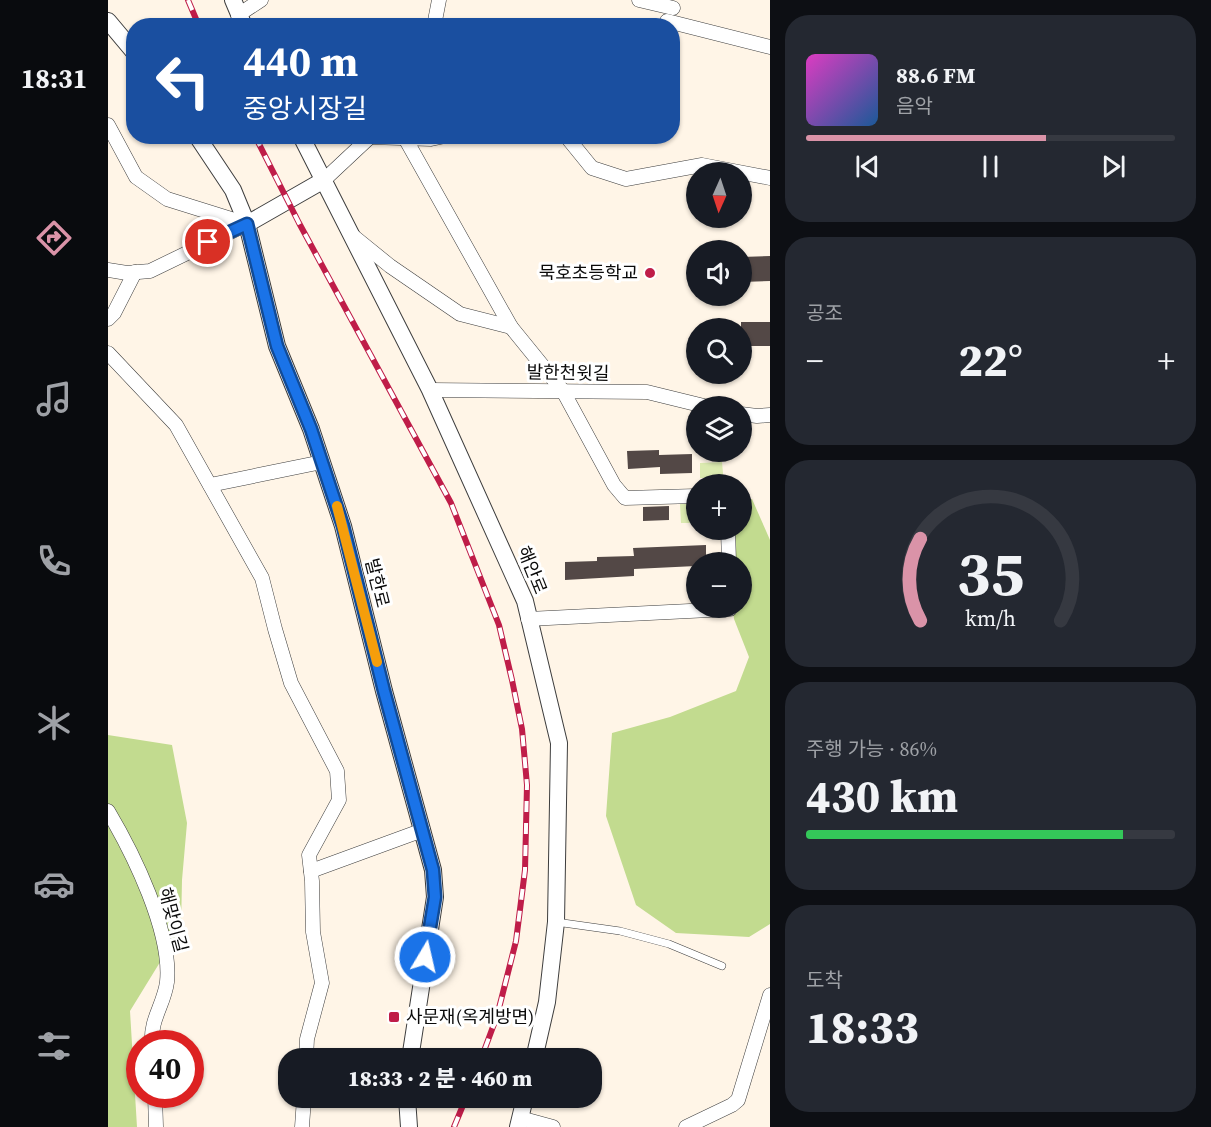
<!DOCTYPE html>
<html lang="ko">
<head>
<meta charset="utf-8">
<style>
	:root { --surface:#171b24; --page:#242831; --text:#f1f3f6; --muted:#9ea1a6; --line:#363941; --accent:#da93a8 }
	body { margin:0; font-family:"Source Serif 4","Noto Sans KR",serif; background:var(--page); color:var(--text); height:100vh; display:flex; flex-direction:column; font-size:22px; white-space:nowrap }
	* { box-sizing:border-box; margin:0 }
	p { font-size:20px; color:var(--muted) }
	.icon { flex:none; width:33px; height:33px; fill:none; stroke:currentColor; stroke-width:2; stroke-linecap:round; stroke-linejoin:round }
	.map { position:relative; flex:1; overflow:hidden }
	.panel { display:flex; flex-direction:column; gap:15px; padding:15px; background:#0d0f14; width:441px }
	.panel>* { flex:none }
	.hud { position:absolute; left:18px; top:18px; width:554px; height:126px; border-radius:24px; box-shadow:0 2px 4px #0004; background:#1a4fa0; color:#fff; overflow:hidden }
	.needle { width:39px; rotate:183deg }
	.tools { position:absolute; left:578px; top:162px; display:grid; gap:12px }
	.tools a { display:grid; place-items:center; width:66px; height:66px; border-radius:50%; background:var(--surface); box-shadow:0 2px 4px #0004; font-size:30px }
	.speed { position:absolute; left:18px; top:1030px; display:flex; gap:12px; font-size:30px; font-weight:700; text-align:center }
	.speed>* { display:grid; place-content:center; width:78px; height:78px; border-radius:50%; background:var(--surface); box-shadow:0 2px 4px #0004; line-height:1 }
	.speed .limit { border:9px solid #d22; background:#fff; color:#111 }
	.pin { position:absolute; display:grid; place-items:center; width:51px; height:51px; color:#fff; margin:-26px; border:3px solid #fff; border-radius:50%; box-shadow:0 2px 6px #0007 }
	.me { position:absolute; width:66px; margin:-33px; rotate:9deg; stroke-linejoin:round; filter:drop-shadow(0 0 4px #0008) }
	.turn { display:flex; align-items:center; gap:21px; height:126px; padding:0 18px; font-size:27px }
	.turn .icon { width:78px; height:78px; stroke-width:2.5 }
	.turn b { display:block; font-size:42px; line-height:51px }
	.big { font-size:45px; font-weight:800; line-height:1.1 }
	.panel .card { flex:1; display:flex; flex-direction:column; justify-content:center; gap:9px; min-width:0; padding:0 21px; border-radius:24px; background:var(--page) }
	.panel .dial { align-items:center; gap:0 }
	.dial svg { height:156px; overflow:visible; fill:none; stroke:var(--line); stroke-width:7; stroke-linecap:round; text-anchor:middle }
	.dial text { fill:var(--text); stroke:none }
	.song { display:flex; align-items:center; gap:18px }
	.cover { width:72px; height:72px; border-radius:9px; background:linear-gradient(135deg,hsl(310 70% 55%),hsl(210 70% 35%)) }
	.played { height:6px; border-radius:3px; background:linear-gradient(90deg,var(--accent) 65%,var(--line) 65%) }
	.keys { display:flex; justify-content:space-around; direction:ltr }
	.heat { display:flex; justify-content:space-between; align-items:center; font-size:33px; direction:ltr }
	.charge { height:9px; border-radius:4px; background:linear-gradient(90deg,#34c759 86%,var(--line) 0) }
	.trip { position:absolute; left:170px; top:1048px; width:324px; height:60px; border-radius:24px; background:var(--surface); box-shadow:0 2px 4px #0004; font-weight:800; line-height:60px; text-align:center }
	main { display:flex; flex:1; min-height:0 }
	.menu { display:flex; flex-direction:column; width:108px; justify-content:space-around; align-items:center; background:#090b0e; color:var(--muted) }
	.menu .icon { width:42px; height:42px }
	.menu .active { color:var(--accent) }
	.menu b { font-size:27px; color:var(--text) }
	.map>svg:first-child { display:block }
	.green { fill:#dbeab0 }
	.forest { fill:#c2db8f }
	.building { fill:#534846 }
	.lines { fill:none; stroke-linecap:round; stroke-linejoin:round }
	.service-casing { stroke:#3d3d3d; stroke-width:8 }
	.minor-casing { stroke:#3d3d3d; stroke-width:15 }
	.tertiary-casing { stroke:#3d3d3d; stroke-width:18 }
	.service { stroke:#fff; stroke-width:7 }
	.minor { stroke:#fff; stroke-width:14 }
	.tertiary { stroke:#fff; stroke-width:16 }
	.rail-casing { stroke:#bf1d49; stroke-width:6 }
	.rail { stroke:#fff; stroke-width:4; stroke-dasharray:11; stroke-linecap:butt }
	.route-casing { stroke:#114b97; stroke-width:15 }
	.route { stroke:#1a73e8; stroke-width:10 }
	.slow { stroke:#f59e0b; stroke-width:10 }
	.poi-dot { fill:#bf1d49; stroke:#fff; stroke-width:2 }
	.labels { text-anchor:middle; stroke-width:6; stroke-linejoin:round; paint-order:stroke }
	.poi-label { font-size:18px; fill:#0a0a0a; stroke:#fff; text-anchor:end }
	.street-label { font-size:18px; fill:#0a0a0a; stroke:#fff }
</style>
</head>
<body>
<main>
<nav class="menu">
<b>18:31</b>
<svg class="icon active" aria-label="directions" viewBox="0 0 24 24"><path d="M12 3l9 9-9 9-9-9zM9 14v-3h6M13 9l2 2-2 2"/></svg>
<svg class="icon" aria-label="music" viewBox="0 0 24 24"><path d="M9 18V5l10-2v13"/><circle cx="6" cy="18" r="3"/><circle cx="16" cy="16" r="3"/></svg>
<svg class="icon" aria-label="phone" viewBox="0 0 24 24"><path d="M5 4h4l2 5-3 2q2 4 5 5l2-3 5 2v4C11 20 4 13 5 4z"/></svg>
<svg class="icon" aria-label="climate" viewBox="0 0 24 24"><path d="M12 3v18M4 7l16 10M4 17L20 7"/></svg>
<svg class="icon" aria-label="car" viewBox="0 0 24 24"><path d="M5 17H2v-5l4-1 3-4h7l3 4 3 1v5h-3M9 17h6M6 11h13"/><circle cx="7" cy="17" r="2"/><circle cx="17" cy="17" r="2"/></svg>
<svg class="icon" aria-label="filters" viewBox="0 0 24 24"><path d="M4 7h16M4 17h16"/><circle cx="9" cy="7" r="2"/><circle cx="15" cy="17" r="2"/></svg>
</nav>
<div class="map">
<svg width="662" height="1127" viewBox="0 0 662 1127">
	<rect width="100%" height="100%" fill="#fff5e7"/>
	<g class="green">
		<path d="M614 462 616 484H596V478H592V463Z"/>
		<path d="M572 504H588V523H573Z"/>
	</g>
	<g class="forest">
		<path d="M644 499 662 540V924L641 937 568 933 528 905 498 816 504 733 562 717 628 691 641 657 626 619 625 608H633V562H620L617 530H633V502Z"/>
		<path d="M0 735 64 745 79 823 74 880 73 928 22 1011 29 1127H0Z"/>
	</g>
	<g class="building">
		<path d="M662 256V281L633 282V257Z"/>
		<rect x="633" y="322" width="29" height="24"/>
		<path d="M551 450V455L584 454V473L552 474V467L520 469 519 451Z"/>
		<path d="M561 506V520L535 521V507Z"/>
		<path d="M598 545V562H588V566L526 569V576L457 580V562L489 561V557L526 556 525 548Z"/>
	</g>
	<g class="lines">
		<g class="service-casing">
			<path id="service" d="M448 922 512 931 561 944 614 966"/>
		</g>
		<g class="minor-casing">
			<g id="minor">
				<path d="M531 0 565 8"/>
				<path d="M130 15 153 0"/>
				<path d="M559 21 662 47"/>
				<path d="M326 26 331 0"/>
				<path d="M0 125 28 177 59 199 139 224"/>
				<path d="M458 136 484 168 518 179 594 165 662 178"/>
				<path d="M262 137 323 139 337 136"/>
				<path d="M297 138 403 327"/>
				<path d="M216 180 263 136"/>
				<path d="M245 236 282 266 352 314 403 327 455 391 506 485 517 498 588 496"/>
				<path d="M0 270 19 273 42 271 139 224"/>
				<path d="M0 319 6 313 27 272"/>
				<path d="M0 353 68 425 154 578 167 629 183 683 229 771 231 800 201 855 204 881 205 932 214 983 199 1039 198 1059"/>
				<path d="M322 390 539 392 596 406"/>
				<path d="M633 414 649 416 662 415"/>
				<path d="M102 485 214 462"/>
				<path d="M620 530 621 562"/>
				<path d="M420 619 622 609V608"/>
				<path d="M0 811C25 853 64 932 59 982 56 1005 42 1019 44 1044"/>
				<path d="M203 871 315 830"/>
				<path d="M47 1095 48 1127"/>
				<path d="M412 1118 445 1127"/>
				<path d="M194 1127 196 1098"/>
				<path d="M578 1127 624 1105 630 1100 662 995"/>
			</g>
		</g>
		<g class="tertiary-casing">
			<g id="tertiary">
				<path d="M125 0 136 26"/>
				<path d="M0 21 26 52"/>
				<path d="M89 136 125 190 139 224 169 346 203 429 235 526 276 691 325 870 327 897 302 1059"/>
				<path d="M193 136 322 390 417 601 451 743 448 922 439 1002 426 1059"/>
				<path d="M139 224 216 180"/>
				<path d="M299 1098 301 1127"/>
				<path d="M410 1127 417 1098"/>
			</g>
		</g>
		<use href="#service" class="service"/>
		<use href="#minor" class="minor"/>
		<use href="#tertiary" class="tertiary"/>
		<g class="rail-casing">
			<g id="rail">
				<path d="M80 0 91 26"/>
				<path d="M147 136 191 223 343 503 391 625 404 680 414 729 419 785 417 870 408 941 389 1016 373 1059"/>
				<path d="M346 1127 358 1098"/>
			</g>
		</g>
		<use href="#rail" class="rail"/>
	</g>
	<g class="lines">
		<g class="route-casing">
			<path id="route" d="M100 242 139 224 169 346 203 429 235 526 276 691 325 870 327 897 317 957"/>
		</g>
		<use href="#route" class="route"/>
		<path class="slow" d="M229 506 269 662"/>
	</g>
	<g class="poi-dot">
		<circle cx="542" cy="273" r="6"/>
		<rect x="280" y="1011" width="12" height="12" rx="3"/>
	</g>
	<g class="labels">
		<g class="poi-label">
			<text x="530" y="279">묵호초등학교</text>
			<text x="298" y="1023" text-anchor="start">사문재(옥계방면)</text>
		</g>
		<g class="street-label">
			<text transform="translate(460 373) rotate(1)" y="6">발한천윗길</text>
			<text transform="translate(424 570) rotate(68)" y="6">해안로</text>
			<text transform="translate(269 583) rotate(76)" y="6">발한로</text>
			<text transform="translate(65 920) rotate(75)" y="6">해맞이길</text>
		</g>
	</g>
</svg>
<div class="tools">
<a><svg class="needle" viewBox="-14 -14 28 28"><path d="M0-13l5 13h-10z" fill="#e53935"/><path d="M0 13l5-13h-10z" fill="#9ea1a6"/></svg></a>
<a><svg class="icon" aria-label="sound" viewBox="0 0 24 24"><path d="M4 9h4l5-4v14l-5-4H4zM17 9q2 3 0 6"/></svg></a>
<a><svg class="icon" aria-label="search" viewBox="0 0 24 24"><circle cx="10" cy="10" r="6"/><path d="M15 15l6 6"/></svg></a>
<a><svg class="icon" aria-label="layers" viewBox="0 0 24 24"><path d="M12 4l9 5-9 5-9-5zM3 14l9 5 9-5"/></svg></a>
<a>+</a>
<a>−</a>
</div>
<div class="speed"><div class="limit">40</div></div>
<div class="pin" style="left:100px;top:242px;background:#d93025"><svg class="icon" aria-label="arrive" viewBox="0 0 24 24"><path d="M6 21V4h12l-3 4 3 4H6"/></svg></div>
<svg class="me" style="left:317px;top:957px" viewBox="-20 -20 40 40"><circle r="17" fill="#1a73e8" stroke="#fff" stroke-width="3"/><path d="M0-11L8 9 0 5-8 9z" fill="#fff"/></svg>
<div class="trip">18:33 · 2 분 · 460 m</div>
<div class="hud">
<div class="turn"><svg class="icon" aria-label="left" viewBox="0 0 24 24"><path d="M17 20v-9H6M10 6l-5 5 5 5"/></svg><div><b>440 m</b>중앙시장길</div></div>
</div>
</div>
<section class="panel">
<div class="card">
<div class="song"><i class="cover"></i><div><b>88.6 FM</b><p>음악</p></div></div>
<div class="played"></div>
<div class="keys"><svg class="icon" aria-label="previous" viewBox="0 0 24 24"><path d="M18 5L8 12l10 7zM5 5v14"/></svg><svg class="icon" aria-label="pause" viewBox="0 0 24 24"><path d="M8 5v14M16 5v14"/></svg><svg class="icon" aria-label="next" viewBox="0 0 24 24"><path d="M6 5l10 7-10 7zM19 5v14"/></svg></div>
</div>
<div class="card"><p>공조</p>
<div class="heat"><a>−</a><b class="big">22°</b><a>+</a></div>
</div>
<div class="card dial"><svg viewBox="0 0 100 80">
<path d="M14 69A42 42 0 1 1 86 69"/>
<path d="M14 69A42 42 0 0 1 14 27" stroke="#da93a8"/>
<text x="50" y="56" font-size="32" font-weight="700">35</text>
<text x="50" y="72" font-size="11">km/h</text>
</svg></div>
<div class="card"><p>주행 가능 · 86%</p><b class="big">430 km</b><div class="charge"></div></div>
<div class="card"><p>도착</p><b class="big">18:33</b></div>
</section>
</main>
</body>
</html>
